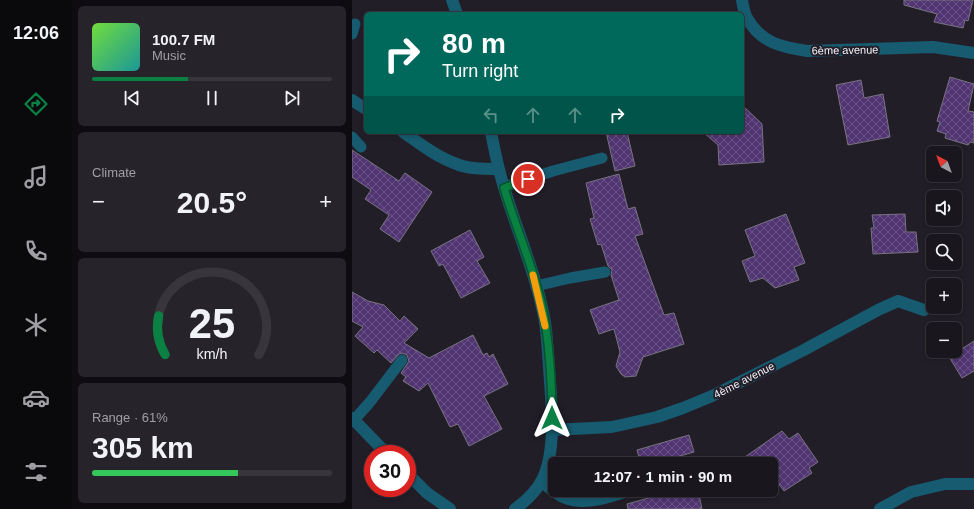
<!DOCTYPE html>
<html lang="en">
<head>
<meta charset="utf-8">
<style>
	:root { --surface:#1a161e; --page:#27232b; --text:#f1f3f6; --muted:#9f9fa4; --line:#38353c; --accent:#0b8043 }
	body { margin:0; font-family:Helvetica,sans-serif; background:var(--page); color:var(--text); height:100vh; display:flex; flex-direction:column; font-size:15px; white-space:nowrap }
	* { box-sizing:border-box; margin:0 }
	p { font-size:13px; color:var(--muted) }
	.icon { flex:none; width:22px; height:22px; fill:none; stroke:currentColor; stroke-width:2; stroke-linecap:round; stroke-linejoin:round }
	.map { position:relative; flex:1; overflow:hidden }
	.panel { display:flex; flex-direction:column; gap:6px; padding:6px; background:#0e0c10; width:280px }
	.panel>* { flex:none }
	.top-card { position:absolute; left:12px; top:12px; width:380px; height:122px; border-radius:6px; box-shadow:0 2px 6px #0003,0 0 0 1px var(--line); background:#00695c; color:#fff; overflow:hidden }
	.needle { width:26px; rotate:319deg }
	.buttons { position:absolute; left:574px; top:146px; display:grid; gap:8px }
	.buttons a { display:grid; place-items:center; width:36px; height:36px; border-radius:6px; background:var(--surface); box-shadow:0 2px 6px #0003,0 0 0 1px var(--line); font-size:20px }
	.speed { position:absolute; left:12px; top:445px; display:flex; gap:8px; font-size:20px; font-weight:700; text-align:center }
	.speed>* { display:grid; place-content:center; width:52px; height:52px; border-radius:50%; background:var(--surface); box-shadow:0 2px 6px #0003,0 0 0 1px var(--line); line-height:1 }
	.speed .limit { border:6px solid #d22; background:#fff; color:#111 }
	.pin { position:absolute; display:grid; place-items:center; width:34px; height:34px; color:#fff; margin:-17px; border:2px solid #fff; border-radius:50%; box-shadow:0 1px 4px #0007 }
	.me { position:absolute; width:44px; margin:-22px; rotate:0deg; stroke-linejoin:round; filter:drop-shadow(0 0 3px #0008) }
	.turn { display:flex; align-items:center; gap:14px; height:84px; padding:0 12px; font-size:18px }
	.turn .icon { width:52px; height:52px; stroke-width:2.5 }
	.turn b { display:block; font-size:28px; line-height:34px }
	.lanes { display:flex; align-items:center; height:38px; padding:0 12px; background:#0003; justify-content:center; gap:20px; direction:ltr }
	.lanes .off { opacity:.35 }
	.big { font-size:30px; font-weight:700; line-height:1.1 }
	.panel .widget { flex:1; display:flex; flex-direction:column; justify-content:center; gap:6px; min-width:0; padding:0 14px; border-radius:6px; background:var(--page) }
	.panel .dial { align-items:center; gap:0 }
	.dial svg { height:104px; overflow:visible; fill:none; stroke:var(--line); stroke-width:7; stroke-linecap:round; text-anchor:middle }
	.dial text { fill:var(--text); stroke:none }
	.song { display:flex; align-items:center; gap:12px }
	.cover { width:48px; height:48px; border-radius:6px; background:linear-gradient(135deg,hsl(100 70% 55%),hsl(180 70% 35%)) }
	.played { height:4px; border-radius:2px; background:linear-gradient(90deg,var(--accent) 40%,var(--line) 40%) }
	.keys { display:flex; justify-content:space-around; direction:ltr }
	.heat { display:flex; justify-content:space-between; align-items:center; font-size:22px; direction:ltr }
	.charge { height:6px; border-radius:3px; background:linear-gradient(90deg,#34c759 61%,var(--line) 0) }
	.trip { position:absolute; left:196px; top:457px; width:230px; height:40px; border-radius:6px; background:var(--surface); box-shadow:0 2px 6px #0003,0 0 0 1px var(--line); font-weight:700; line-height:40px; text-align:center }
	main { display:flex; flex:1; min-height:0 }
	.menu { display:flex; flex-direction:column; width:72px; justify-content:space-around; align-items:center; background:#0a090c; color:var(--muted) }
	.menu .icon { width:28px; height:28px }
	.menu .selected { color:var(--accent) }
	.menu b { font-size:18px; color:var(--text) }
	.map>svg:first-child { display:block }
	.building { fill:url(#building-cross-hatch); stroke:#787380 }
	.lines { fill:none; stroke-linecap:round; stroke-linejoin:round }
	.service { stroke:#175b70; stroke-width:11 }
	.minor { stroke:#175b70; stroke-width:12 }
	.route-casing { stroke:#07532c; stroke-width:10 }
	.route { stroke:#0b8043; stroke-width:7 }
	.slow { stroke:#f59e0b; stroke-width:7 }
	.labels { text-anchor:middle; stroke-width:4; stroke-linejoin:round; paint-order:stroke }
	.street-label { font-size:11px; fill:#f2f0f7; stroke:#221e28 }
</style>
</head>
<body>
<main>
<nav class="menu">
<b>12:06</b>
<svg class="icon selected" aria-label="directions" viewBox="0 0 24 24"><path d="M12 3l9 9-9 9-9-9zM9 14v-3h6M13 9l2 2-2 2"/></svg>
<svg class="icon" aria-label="music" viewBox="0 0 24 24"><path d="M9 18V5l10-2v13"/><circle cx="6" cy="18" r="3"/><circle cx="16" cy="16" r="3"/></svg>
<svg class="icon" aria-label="phone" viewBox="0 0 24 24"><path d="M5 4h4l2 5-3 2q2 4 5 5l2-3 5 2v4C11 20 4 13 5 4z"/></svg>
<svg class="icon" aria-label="climate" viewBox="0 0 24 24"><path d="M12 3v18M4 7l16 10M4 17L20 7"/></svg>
<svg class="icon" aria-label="car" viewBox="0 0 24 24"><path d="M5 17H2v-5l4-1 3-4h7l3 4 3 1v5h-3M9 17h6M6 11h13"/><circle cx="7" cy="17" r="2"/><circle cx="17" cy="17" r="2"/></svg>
<svg class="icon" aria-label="filters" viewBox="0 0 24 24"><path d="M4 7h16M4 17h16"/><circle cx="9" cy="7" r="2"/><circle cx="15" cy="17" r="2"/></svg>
</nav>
<section class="panel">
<div class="widget">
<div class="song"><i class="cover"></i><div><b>100.7 FM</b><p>Music</p></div></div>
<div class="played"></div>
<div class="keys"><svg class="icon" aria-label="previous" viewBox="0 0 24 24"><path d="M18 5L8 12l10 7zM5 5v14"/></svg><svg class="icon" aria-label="pause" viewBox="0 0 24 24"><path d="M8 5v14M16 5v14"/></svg><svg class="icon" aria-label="next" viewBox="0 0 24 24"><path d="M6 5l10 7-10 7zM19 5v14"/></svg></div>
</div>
<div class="widget"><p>Climate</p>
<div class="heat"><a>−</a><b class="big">20.5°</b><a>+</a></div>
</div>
<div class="widget dial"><svg viewBox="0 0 100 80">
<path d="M14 69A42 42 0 1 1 86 69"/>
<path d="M14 69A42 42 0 0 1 9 39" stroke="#0b8043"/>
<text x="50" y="56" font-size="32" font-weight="700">25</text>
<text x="50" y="72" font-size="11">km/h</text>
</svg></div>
<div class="widget"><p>Range · 61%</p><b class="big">305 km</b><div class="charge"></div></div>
</section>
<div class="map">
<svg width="622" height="509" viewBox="0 0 622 509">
	<defs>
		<pattern id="building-cross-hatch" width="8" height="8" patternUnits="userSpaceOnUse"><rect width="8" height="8" fill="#513572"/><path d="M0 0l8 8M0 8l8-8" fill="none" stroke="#6a5387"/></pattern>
	</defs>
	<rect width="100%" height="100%" fill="#221e28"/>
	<g class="building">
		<path d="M552 0H621L616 21 613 20 611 28 582 22 585 14 552 5Z"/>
		<path d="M598 77 622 84 616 111 622 112V143L618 142 616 145 593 138 594 134 585 131 588 122 585 121Z"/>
		<path d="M509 80 512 98 531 94 538 137 496 145 484 85Z"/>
		<path d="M390 105 410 124 412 162 367 165 366 145 351 132H390Z"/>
		<path d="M254 132H275L283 166 263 171Z"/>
		<path d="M0 150 47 181 53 173 80 192 47 242 28 229 37 215 13 199 19 190 0 177Z"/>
		<path d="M267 174 276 209 283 207 291 234 283 236 312 315 322 313 332 344 291 357 284 376 273 377 269 374 264 366 268 352 262 329 247 334 238 310 267 300 259 275 260 270 256 266 249 244 246 245 238 219 242 218 234 183Z"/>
		<path d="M434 214 453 263 442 267 447 280 423 288 411 278 398 282 390 261 403 256 393 230Z"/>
		<path d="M553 214 554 232H564L566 252 521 254 519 228H522L520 215Z"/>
		<path d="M118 230 132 257 125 261 138 283 109 298 91 264 87 266 79 251Z"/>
		<path d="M0 292 16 301 32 305 48 321 52 316 66 329 52 343 77 358 121 335 131 355 135 353 137 357 141 354 156 384 132 396 150 429 117 446 106 424 98 427 76 383 67 391 51 381 54 377 49 373 57 361 55 355 50 353 47 354 39 363 25 350 22 353 3 336 11 327 0 321Z"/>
		<path d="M622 341V371L610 378 597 357Z"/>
		<path d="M430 431 437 439 446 433 466 462 457 468 460 473 432 491 419 474V464H383Z"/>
		<path d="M337 435 342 452 300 464H289L285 450Z"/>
		<path d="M325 490H346L350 509H276L275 504Z"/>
	</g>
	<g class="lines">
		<g class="service">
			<path d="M0 34 3 24"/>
			<path d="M0 137 9 147"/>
			<path d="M152 187 201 171 250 158"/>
			<path d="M184 286 218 278 253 272"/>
			<path d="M2 420 18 402 50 360"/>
			<path d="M189 482C196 487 204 494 212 498 233 507 260 497 280 490"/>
		</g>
		<g class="minor">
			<path d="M100 0 105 14"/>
			<path d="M390 0C391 6 392 13 395 18 409 43 429 47 455 51L581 47 622 53"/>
			<path d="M0 100 14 109"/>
			<path d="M51 132C67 143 83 156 102 163 115 169 132 169 146 169"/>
			<path d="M139 132C143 153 147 173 154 194 167 236 185 277 193 322 195 336 196 352 197 367 199 399 205 448 191 478 185 491 174 501 163 509"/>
			<path d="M0 418 35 454"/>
			<path d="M200 430 260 427 305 417 331 408 360 396 450 351 526 310 546 301 572 310"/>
			<path d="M55 473 75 493 98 509"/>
			<path d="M528 509 559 492 593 484H622"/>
		</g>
	</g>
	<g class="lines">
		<g class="route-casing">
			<path id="route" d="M176 179 152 188C165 232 185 275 193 321 198 353 200 387 200 418"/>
		</g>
		<use href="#route" class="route"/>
		<path class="slow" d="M181 275 193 326"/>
	</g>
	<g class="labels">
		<g class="street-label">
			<text transform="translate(493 50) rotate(-1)" y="4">6ème avenue</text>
			<text transform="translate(392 380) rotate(-27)" y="4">4ème avenue</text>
		</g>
	</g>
</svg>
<div class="buttons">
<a><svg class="needle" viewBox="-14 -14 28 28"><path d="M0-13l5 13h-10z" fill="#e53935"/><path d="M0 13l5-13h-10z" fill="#9f9fa4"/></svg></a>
<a><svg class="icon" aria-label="sound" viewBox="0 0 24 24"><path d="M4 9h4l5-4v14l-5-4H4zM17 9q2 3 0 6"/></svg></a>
<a><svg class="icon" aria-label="search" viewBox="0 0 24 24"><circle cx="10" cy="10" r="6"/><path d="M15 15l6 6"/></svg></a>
<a>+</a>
<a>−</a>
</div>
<div class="speed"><div class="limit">30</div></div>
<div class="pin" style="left:176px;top:179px;background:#d93025"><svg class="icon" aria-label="arrive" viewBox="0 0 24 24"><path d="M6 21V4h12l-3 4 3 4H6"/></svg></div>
<svg class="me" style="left:200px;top:418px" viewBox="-20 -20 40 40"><path d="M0-17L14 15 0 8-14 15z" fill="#0b8043" stroke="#fff" stroke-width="4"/></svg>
<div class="trip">12:07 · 1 min · 90 m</div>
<div class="top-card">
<div class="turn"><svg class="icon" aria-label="right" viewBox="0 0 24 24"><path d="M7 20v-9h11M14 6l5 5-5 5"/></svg><div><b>80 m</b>Turn right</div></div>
<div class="lanes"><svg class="icon off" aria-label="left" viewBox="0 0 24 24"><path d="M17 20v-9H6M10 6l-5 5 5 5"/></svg><svg class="icon off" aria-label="ahead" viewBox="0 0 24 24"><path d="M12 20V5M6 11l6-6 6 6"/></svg><svg class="icon off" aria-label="ahead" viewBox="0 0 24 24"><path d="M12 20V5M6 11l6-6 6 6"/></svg><svg class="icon" aria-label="right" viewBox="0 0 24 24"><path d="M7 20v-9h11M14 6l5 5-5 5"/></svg></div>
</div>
</div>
</main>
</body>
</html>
